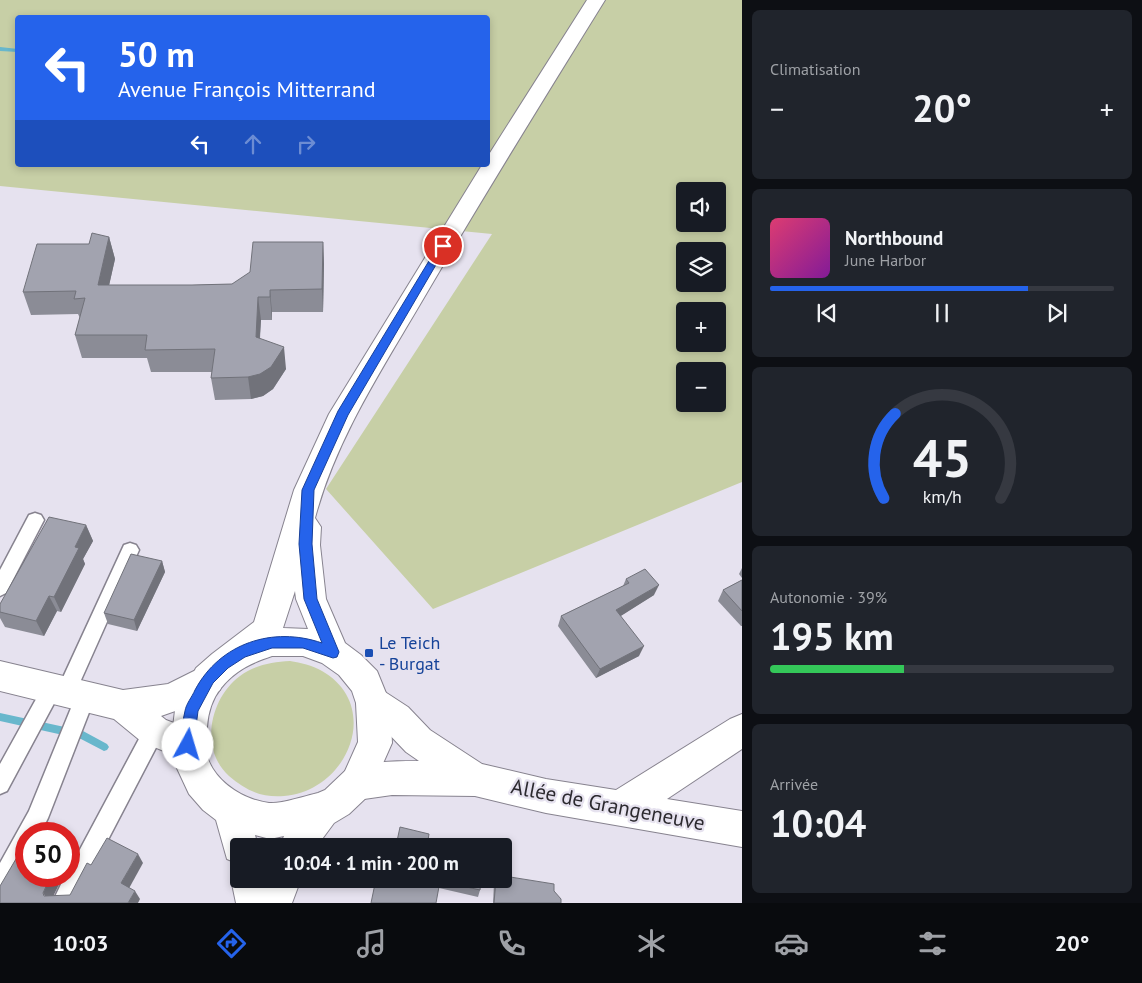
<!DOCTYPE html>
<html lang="fr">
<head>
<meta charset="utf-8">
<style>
	:root { --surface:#171b24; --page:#20242c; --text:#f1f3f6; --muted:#9ea1a6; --line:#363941; --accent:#2563eb }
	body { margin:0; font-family:"PT Sans",sans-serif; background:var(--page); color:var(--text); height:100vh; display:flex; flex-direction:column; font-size:19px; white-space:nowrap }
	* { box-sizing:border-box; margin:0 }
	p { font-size:16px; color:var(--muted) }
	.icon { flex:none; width:28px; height:28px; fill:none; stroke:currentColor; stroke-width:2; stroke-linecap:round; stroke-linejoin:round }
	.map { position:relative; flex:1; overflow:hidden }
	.sheet { display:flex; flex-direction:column; gap:10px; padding:10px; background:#0d0f14; width:400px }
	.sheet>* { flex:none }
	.hud { position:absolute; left:15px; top:15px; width:475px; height:152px; border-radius:5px; box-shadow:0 2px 8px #0003; background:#2563eb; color:#fff; overflow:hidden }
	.tools { position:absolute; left:676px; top:182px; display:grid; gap:10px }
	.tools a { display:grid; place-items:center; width:50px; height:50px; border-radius:5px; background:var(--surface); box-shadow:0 2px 8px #0003; font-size:25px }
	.speed { position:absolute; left:15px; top:822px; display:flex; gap:10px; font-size:25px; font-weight:700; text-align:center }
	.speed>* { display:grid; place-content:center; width:65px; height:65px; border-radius:50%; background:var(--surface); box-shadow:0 2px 8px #0003; line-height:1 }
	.speed .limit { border:8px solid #d22; background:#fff; color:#111 }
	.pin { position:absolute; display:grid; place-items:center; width:42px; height:42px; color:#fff; margin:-21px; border:2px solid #fff; border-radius:50%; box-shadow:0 1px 5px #0007 }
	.me { position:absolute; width:55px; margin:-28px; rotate:6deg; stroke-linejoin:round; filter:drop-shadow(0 0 4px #0008) }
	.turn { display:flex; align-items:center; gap:18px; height:105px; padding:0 20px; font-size:22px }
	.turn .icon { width:65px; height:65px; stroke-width:2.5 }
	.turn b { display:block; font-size:35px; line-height:42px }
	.lanes { display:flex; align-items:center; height:48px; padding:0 20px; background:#0003; justify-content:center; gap:25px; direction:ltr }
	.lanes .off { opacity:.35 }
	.big { font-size:38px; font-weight:700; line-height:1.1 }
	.sheet .widget { flex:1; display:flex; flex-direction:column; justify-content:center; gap:8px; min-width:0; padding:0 18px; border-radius:8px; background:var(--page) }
	.sheet .dial { align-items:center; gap:0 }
	.dial svg { height:130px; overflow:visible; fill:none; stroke:var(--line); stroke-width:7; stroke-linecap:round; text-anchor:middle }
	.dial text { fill:var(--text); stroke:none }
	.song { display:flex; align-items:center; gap:15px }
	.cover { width:60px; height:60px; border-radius:8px; background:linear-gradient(135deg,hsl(340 70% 55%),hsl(290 70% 35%)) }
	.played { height:5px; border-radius:2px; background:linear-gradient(90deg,var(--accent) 75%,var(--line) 75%) }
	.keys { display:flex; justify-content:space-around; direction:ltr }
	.heat { display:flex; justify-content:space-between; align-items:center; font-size:28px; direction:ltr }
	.charge { height:8px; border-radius:4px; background:linear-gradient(90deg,#34c759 39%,var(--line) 0) }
	.trip { position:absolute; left:230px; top:838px; width:282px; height:50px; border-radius:5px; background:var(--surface); box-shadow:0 2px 8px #0003; font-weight:700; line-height:50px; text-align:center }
	.tabs { display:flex; height:80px; justify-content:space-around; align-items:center; background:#090b0e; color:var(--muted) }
	.tabs .icon { width:35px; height:35px }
	.tabs .selected { color:var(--accent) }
	.tabs b { font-size:22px; color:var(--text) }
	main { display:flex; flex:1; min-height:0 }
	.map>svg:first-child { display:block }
	.green { fill:#c7cfa6; fill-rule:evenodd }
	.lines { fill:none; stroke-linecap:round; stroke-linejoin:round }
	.stream { fill:#68b7cc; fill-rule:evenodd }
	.lane-casing { stroke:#87838f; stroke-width:3 }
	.street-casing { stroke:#87838f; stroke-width:2 }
	.secondary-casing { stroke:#87838f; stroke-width:2 }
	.lane { fill:#fff; fill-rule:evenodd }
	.street { fill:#fff; fill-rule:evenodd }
	.secondary { fill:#fff; fill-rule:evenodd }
	.wall { fill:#8b8c96 }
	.shaded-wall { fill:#71727a }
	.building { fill:#a2a3af; stroke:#71727a }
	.route { fill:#2563eb; stroke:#184099 }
	.transit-dot { fill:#1a4fb4; stroke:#e6e2ef; stroke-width:2 }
	.labels { text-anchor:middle; stroke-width:4.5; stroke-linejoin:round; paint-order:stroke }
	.transit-label { font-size:18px; fill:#164399; stroke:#e6e2ef; text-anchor:start }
	.near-street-label { font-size:21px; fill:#2c2a2f; stroke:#e6e2ef }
</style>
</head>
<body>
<main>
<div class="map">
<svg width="742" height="903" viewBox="0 0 742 903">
	<rect width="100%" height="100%" fill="#e6e2ef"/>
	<g class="green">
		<path d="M0 0H742V482L433 609 326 489 492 234 0 186ZM18 18H488V165H18ZM685 191H718V224H685ZM685 251H718V284H685ZM685 311H718V344H685ZM685 371H718V404H685Z"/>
		<path d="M290 661C301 663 312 665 322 671 383 706 348 791 284 796 262 798 245 790 229 776 199 749 210 698 240 676 255 665 272 662 290 661Z"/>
	</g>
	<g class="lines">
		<g class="stream">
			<path d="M0 47 18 49V52L0 51Z"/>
			<path d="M0 713 83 731 107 744 109 747 107 750 104 751 81 739 0 721Z"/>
		</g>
		<g class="lane-casing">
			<g id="lane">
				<path d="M35 513 41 515 44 520 6 593 0 596V570L29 515Z"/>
				<path d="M130 543 136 545 139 550 73 698 66 701 58 696 7 791 0 794V764L45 683 52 680 60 684 124 545Z"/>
				<path d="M85 688 92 691 95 697 48 818 40 834H26V858L8 893 0 896V863L29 811 78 691Z"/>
				<path d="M154 722 161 724 164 731 161 738 75 903H52L65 876H69V870L147 724Z"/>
			</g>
		</g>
		<g class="street-casing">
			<g id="street">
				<path d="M0 661 123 690 168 684 208 664 220 668 224 679 220 690 204 701 161 716 166 720 200 733 205 745 200 757 188 761 142 742 114 719 0 691Z"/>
				<path d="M373 688 385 692 408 707 430 730 482 764 546 779 616 790 730 719 742 714V749L667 799 742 811V847L546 813 475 796 392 795 357 800 345 795 340 783 345 771C368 761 394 761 419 761L406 752 384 729 361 714 356 703 361 692Z"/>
			</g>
		</g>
		<g class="secondary-casing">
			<g id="secondary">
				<path d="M587 0H605C543 100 481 200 422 301 381 371 336 439 315 518L321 527 320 545 326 599 345 643 361 655 377 671 390 703 392 743 369 795 349 814 334 823 317 846H280L284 836 270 839 255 835 258 846H239V864L227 859 216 820 203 810 189 794 175 764 171 745 175 710 196 668 212 654 254 622 294 490 329 414 482 165H488V156ZM295 591 296 599 308 629 283 628ZM272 656H303L322 663 339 675 352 691 356 703 358 742 345 771 325 790 318 793C305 796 281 804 269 803 239 799 208 777 205 746 205 740 206 733 207 727 208 713 212 699 221 688 235 671 251 663 272 656Z"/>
				<path d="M239 865V879H301L292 903H236L231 879 236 866Z"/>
			</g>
		</g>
		<use href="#lane" class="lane"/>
		<use href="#street" class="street"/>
		<use href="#secondary" class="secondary"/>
	</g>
	<g class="wall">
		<path d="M109 237 115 259 109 285H192L232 284 323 242 324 264 323 312H272V320H261L260 339 286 369 273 389 263 396 251 399 215 400 211 378 212 372H151L147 358H82L75 335 80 318 78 314 31 315 23 292 89 244Z"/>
		<path d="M86 525 93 541 83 559 85 564 61 612 57 611 44 636 5 627 0 618V604Z"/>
		<path d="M162 561 165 572 137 631 108 624 104 613Z"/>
		<path d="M742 568V578L739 574Z"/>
		<path d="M626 579 654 595 620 616 639 656 596 678 558 626 561 616 623 586Z"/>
		<path d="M742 580V626H741L718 601 723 590Z"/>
		<path d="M376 879H481L480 890 478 897 439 888Z"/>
		<path d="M495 879H504L554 891 561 903H493L494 883Z"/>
	</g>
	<g class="shaded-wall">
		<path d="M109 237 115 259 104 308 98 285Z"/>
		<path d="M323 242 324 264 323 312 322 289Z"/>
		<path d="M270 290 272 312V320L270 297Z"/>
		<path d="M258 297 261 320 258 360 256 337Z"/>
		<path d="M284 347 286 369 273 389 263 396 251 399 248 377Z"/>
		<path d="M86 525 93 541 83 559 85 564 61 612 54 597 75 547Z"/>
		<path d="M162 561 165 572 137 631 134 620Z"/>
		<path d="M659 585 654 595 613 621 616 610Z"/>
		<path d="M49 596 57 611 44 636 36 621Z"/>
		<path d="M644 646 639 656 596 678 600 669Z"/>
		<path d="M138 854 143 863 127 892 121 883Z"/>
		<path d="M69 859 71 862 69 869Z"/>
		<path d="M51 876H63L50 903 43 893Z"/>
		<path d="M135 891 140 899 138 903H128Z"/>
	</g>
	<g class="building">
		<path d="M92 233 109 237 98 285H192L232 284 250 272 253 242H323L322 289 270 290V297H258L256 337 284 347 271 367 260 374 248 377 211 378 215 349 145 350 147 335H75L85 298 74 299 76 291 23 292 37 244H89Z"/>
		<path d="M49 517 86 525 75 547 79 548 54 597 49 596 36 621 0 612V604Z"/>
		<path d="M131 554 162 561 134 620 104 613Z"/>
		<path d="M645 569 659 585 616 610 644 646 600 669 561 616 629 583 626 579Z"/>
		<path d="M742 580V611L723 590Z"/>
		<path d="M400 827 429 834 427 846H383L384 843 396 846Z"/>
		<path d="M107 838 138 854 121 883 135 891 128 903H0V886L26 842V876H51L43 893 44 896 70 895 87 863 91 865Z"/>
		<path d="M504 876 554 884V891L561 899V903H494L496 879H504Z"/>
		<path d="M376 879H481L480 890 440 881 436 903H371Z"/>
	</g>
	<path class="route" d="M443 243 447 246 348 415 314 490 312 544 317 599 339 652 337 657 333 658 303 648H272L245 657 228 668 213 683 198 711 193 750 188 752 183 750 181 745C182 734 182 722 185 711 186 704 192 697 195 690 220 643 273 626 322 643L304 599 299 544 302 490 338 411 438 246Z"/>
	<rect class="transit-dot" x="364" y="648" width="10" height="10" rx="2.5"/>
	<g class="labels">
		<g class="transit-label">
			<text x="379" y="649">Le Teich<tspan x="379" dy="21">- Burgat</tspan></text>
		</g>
		<g class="near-street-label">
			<text transform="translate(608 805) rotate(11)" y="7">Allée de Grangeneuve</text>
		</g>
	</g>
</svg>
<div class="tools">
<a><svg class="icon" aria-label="sound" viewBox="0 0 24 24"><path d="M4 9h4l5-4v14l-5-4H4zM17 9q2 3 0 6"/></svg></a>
<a><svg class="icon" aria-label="layers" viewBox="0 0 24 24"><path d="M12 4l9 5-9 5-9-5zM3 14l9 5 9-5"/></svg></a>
<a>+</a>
<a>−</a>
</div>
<div class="speed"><div class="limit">50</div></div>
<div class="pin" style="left:443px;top:246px;background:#d93025"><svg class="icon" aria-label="arrive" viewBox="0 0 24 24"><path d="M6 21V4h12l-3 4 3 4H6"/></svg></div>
<svg class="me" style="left:188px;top:745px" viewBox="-20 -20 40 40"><circle r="19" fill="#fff"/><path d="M0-13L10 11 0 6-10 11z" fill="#2563eb"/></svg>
<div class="trip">10:04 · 1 min · 200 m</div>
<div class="hud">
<div class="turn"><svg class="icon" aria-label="left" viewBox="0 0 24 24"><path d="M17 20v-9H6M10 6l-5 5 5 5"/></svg><div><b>50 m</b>Avenue François Mitterrand</div></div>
<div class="lanes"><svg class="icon" aria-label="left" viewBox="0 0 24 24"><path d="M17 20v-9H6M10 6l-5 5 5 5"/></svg><svg class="icon off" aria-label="ahead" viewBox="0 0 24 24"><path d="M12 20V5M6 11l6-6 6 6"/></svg><svg class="icon off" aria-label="right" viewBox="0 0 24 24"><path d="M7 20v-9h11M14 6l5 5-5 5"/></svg></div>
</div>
</div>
<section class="sheet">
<div class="widget"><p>Climatisation</p>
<div class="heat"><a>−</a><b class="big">20°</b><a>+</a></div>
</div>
<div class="widget">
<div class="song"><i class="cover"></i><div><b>Northbound</b><p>June Harbor</p></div></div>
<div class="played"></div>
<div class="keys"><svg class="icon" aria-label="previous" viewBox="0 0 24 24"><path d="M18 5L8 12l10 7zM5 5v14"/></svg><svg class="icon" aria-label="pause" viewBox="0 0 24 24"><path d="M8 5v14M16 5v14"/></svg><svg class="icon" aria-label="next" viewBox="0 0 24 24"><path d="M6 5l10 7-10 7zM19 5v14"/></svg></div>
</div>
<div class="widget dial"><svg viewBox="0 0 100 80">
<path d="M14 69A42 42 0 1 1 86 69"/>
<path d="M14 69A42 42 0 0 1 21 17" stroke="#2563eb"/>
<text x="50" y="56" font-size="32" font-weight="700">45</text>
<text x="50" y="72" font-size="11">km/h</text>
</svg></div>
<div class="widget"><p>Autonomie · 39%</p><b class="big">195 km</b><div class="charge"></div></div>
<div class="widget"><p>Arrivée</p><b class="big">10:04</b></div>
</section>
</main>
<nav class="tabs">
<b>10:03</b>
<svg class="icon selected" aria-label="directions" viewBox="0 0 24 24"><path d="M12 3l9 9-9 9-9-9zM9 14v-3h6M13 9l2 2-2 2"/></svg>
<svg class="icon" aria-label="music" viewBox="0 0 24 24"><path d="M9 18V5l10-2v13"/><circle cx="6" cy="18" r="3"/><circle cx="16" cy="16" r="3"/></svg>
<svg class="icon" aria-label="phone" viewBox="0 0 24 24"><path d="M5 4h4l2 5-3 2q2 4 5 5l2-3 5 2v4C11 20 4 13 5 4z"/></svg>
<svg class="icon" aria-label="climate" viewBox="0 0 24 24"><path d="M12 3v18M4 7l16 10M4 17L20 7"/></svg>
<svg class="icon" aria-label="car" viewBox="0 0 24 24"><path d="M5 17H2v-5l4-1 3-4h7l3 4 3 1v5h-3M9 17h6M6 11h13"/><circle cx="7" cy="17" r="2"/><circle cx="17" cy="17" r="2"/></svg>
<svg class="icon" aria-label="filters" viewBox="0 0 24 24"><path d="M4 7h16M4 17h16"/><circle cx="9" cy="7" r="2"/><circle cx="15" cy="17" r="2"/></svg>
<b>20°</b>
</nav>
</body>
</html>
